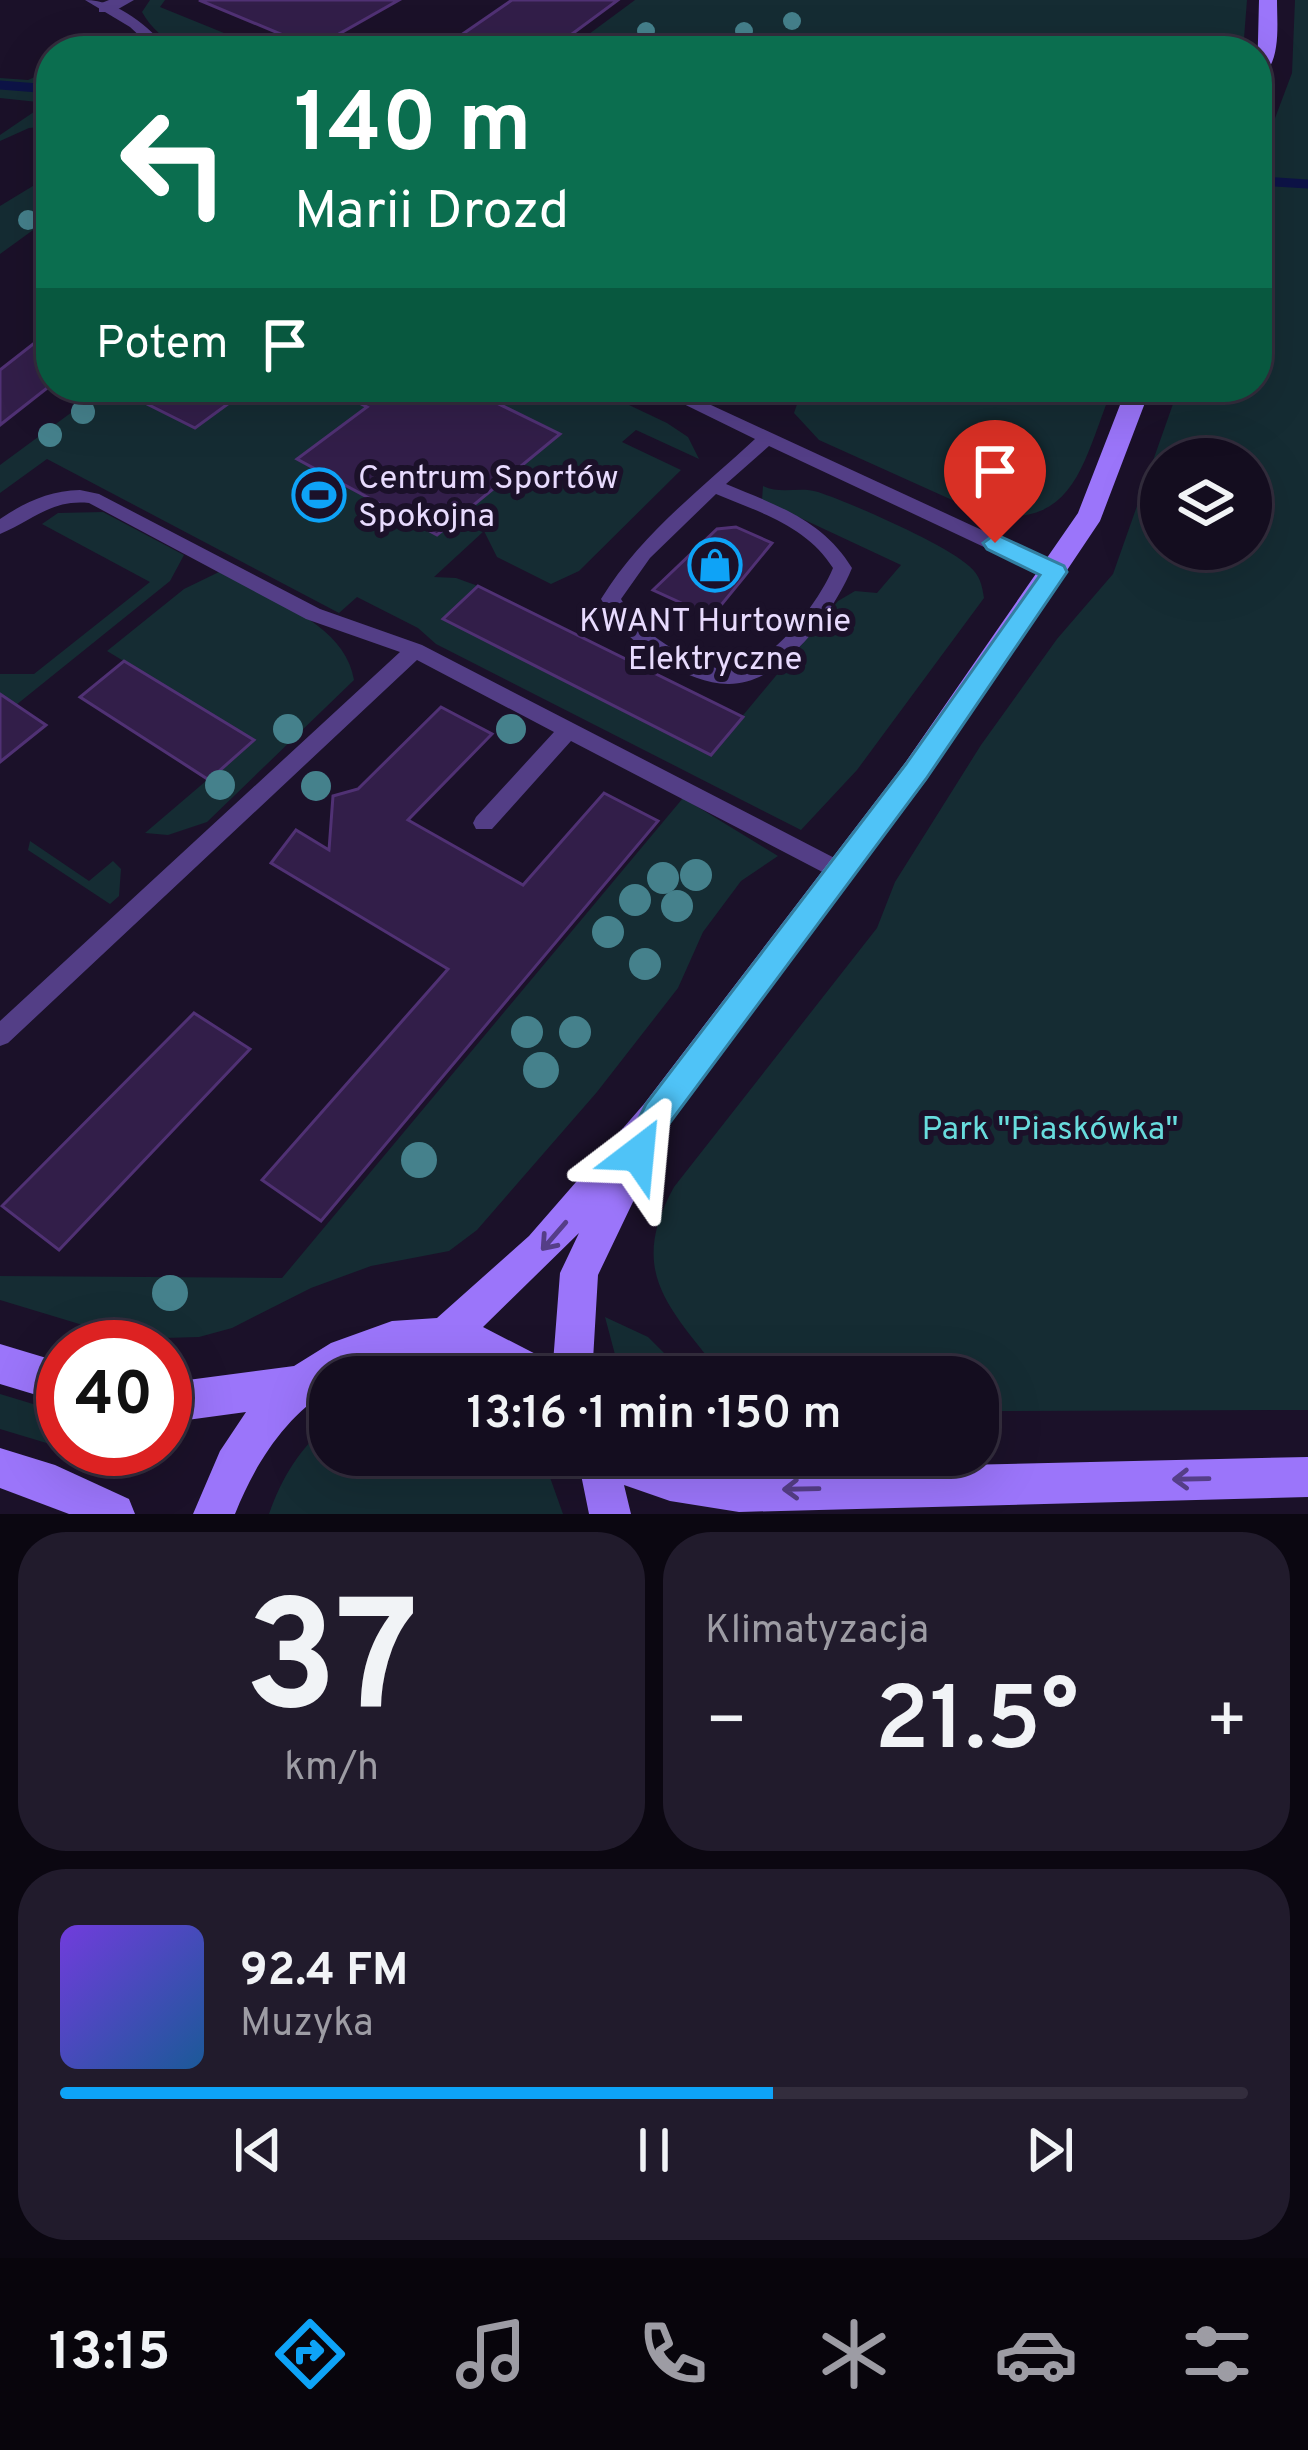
<!DOCTYPE html>
<html lang="pl">
<head>
<meta charset="utf-8">
<style>
	:root { --surface:#140d1f; --page:#211b2c; --text:#f1f3f6; --muted:#9d9ca4; --line:#332d3d; --accent:#0ea3f7 }
	body { margin:0; font-family:Overpass,sans-serif; background:var(--page); color:var(--text); height:100vh; display:flex; flex-direction:column; font-size:45px; white-space:nowrap }
	* { box-sizing:border-box; margin:0 }
	p { font-size:39px; color:var(--muted) }
	.icon { flex:none; width:66px; height:66px; fill:none; stroke:currentColor; stroke-width:2; stroke-linecap:round; stroke-linejoin:round }
	.map { position:relative; height:1514px; overflow:hidden }
	.details { display:flex; flex-direction:column; gap:18px; padding:18px; background:#0b0711; flex:1 }
	.details>* { flex:none }
	.top-card { position:absolute; left:36px; top:36px; width:1236px; height:366px; border-radius:48px; box-shadow:0 12px 48px #0002,0 0 0 3px var(--line); background:#0b6e4f; color:#fff; overflow:hidden }
	.buttons { position:absolute; left:1140px; top:438px; display:grid; gap:24px }
	.buttons a { display:grid; place-items:center; width:132px; height:132px; border-radius:50%; background:var(--surface); box-shadow:0 12px 48px #0002,0 0 0 3px var(--line); font-size:60px }
	.speed { position:absolute; left:36px; top:1320px; display:flex; gap:24px; font-size:60px; font-weight:700; text-align:center }
	.speed>* { display:grid; place-content:center; width:156px; height:156px; border-radius:50%; background:var(--surface); box-shadow:0 12px 48px #0002,0 0 0 3px var(--line); line-height:1 }
	.speed .limit { border:18px solid #d22; background:#fff; color:#111 }
	.pin { position:absolute; display:grid; place-items:center; width:102px; height:102px; color:#fff; margin:-123px -51px; border-radius:50% 50% 50% 0; rotate:-45deg; box-shadow:0 0 12px #0007 }
	.pin .icon { rotate:45deg }
	.me { position:absolute; width:132px; margin:-66px; rotate:29deg; stroke-linejoin:round; filter:drop-shadow(0 0 9px #0008) }
	.turn { display:flex; align-items:center; gap:42px; height:252px; padding:0 60px; font-size:54px }
	.turn .icon { width:156px; height:156px; stroke-width:2.5 }
	.turn b { display:block; font-size:84px; line-height:102px }
	.then { display:flex; align-items:center; height:114px; padding:0 60px; background:#0003; gap:24px; font-size:45px }
	.big { font-size:90px; font-weight:600; line-height:1.1 }
	.details .widget { flex:1; display:flex; flex-direction:column; justify-content:center; gap:18px; min-width:0; padding:0 42px; border-radius:48px; background:var(--page) }
	.details .dial { align-items:center; gap:0 }
	.dial b { font-size:156px; line-height:1 }
	.song { display:flex; align-items:center; gap:36px }
	.cover { width:144px; height:144px; border-radius:18px; background:linear-gradient(135deg,hsl(260 70% 55%),hsl(210 70% 35%)) }
	.played { height:12px; border-radius:6px; background:linear-gradient(90deg,var(--accent) 60%,var(--line) 60%) }
	.keys { display:flex; justify-content:space-around; direction:ltr }
	.heat { display:flex; justify-content:space-between; align-items:center; font-size:66px; direction:ltr }
	.details .tiles { flex:1; display:grid; gap:18px; grid-template-columns:1fr 1fr }
	.widget:last-child { grid-column:span 2 }
	.trip { position:absolute; left:309px; top:1356px; width:690px; height:120px; border-radius:48px; background:var(--surface); box-shadow:0 12px 48px #0002,0 0 0 3px var(--line); font-weight:600; line-height:120px; text-align:center }
	.tab-bar { display:flex; height:192px; justify-content:space-around; align-items:center; background:#08050c; color:var(--muted) }
	.tab-bar .icon { width:84px; height:84px }
	.tab-bar .selected { color:var(--accent) }
	.tab-bar b { font-size:54px; color:var(--text) }
	.map>svg:first-child { display:block }
	.green { fill:#152c33; fill-rule:evenodd }
	.lines { fill:none; stroke-linecap:round; stroke-linejoin:round }
	.stream { stroke:#0d1347; stroke-width:9 }
	.building { fill:#321e49; stroke:#503174; stroke-width:3 }
	.lane { fill:#533e86; fill-rule:evenodd }
	.street { fill:#533e86; fill-rule:evenodd }
	.secondary { fill:#9b75fa; fill-rule:evenodd }
	.tree { fill:#45818c }
	.oneway { stroke:#553e87 }
	.route { fill:#4fc3f7; stroke:#337fa1; stroke-width:3 }
	.labels { text-anchor:middle; stroke-width:12; stroke-linejoin:round; paint-order:stroke }
	.poi-label { font-size:33px; fill:#e8dbfe; stroke:#1b1129; text-anchor:start }
	.park-label { font-size:33px; fill:#68dcdd; stroke:#1b1129 }
</style>
</head>
<body>
<div class="map">
<svg width="1308" height="1514" viewBox="0 0 1308 1514">
	<rect width="100%" height="100%" fill="#1b1129"/>
	<g class="green">
		<path d="M150 0H165L160 7 268 51C219 51 170 61 142 12Z"/>
		<path d="M635 0H1247L1243 51H566Z"/>
		<path d="M1295 0H1308V1410L978 1411V1377H723C671 1308 626 1274 674 1187L877 928 895 882 981 745 1057 639 1113 574 1179 387H1257V166L1292 73ZM1251 459V549H1161V459Z"/>
		<path d="M51 70V126L29 128 0 141V135L47 103 0 98V78L28 80Z"/>
		<path d="M51 175V217L0 254V206Z"/>
		<path d="M106 387H591L667 423 688 437 699 459 636 430 622 442 681 470 579 571 551 584 497 557 484 531 434 577 456 578 478 586 444 619 710 755 838 601 855 591 877 593 901 565 762 500 763 486C782 495 799 486 818 492 851 503 945 544 969 566 980 575 982 585 984 598L857 770 801 830 436 644 418 628 357 597 339 613 47 459 0 493V465Z"/>
		<path d="M803 387H1113C1083 459 1077 533 981 513L819 440 794 413Z"/>
		<path d="M103 512 184 555 170 581 16 705 0 694V674H34L150 582 42 524 58 513Z"/>
		<path d="M219 572C266 598 345 622 354 680L207 822 168 835 145 833 254 740 107 651 184 589Z"/>
		<path d="M683 798 778 856 741 881 703 932 678 988 597 1092 477 1230 449 1251 371 1266 311 1288 232 1328 199 1337 129 1339 0 1300V1276L282 1278Z"/>
		<path d="M30 841 89 881 113 861 121 869 119 896 110 904 28 850Z"/>
		<path d="M605 1317 648 1337 688 1377H621Z"/>
		<path d="M0 1394 63 1413V1448L0 1429Z"/>
		<path d="M330 1423V1455H542L563 1514H269C282 1477 300 1448 330 1423Z"/>
	</g>
	<g class="lines">
		<g class="stream">
			<path d="M0 85 51 89"/>
			<path d="M1260 181 1308 184"/>
		</g>
	</g>
	<g class="building">
		<path d="M199 0H399L314 48Z"/>
		<path d="M512 0H618L549 51H438Z"/>
		<path d="M51 330V385L0 425V370Z"/>
		<path d="M113 387H251L195 428Z"/>
		<path d="M328 387H464L560 434 437 535 297 459 367 407Z"/>
		<path d="M736 527 772 543 717 610 699 611 653 590 717 529Z"/>
		<path d="M478 586 743 717 711 755 443 619Z"/>
		<path d="M124 661 254 740 209 780 80 697Z"/>
		<path d="M0 694 46 725 0 762Z"/>
		<path d="M441 707 492 734 408 820 523 885 604 793 658 821 321 1221 262 1180 448 969 271 863 296 830 329 850 333 796 358 789Z"/>
		<path d="M194 1013 250 1049 59 1250 2 1206Z"/>
	</g>
	<g class="lines">
		<g class="lane">
			<path d="M85 0C119 0 148 27 171 51H156L130 27Z"/>
			<path d="M649 387H672L1062 567 1065 572 1055 579 1048 577 769 446 726 484C776 505 823 520 852 568 834 612 782 685 728 684 707 684 685 674 667 664 638 648 617 627 601 599 641 534 700 490 755 439ZM716 494C759 512 807 526 833 568 819 602 775 660 738 668 717 673 693 661 675 650 654 638 633 621 621 599L650 558Z"/>
			<path d="M80 490 99 494 320 609 422 645 848 865 851 871 848 877 840 880 832 877 571 741 492 829H476L473 823 476 817 554 732 417 660 8 1043 0 1046V1021L400 652 306 619 89 503C51 499 32 521 0 534V519C25 502 49 491 80 490Z"/>
		</g>
		<path class="street" d="M109 0H134L113 12H99V4Z"/>
		<g class="secondary">
			<path d="M1259 0H1277C1277 26 1282 66 1257 80Z"/>
			<path d="M1127 387H1151L1100 521 927 779 650 1149 654 1158 598 1275 592 1377C565 1377 531 1382 505 1377 480 1372 460 1356 432 1356 394 1357 363 1377 330 1377V1389C284 1418 255 1464 235 1514H193L220 1451 246 1412 165 1423V1383L294 1366 331 1343 392 1321 437 1318 529 1236 644 1104 905 763 1078 513ZM579 1233 560 1273 553 1363 483 1327Z"/>
			<path d="M0 1344 63 1363V1403L0 1384Z"/>
			<path d="M0 1448 55 1465 129 1499 135 1514H69L0 1488Z"/>
			<path d="M577 1455H652L739 1470 1308 1457V1497L739 1512 670 1501 624 1485 631 1514H589Z"/>
		</g>
	</g>
	<g class="tree">
		<circle cx="792" cy="21" r="9"/>
		<circle cx="646" cy="31" r="9"/>
		<circle cx="744" cy="31" r="9"/>
		<circle cx="28" cy="220" r="10"/>
		<circle cx="83" cy="412" r="12"/>
		<circle cx="50" cy="435" r="12"/>
		<circle cx="288" cy="729" r="15"/>
		<circle cx="511" cy="729" r="15"/>
		<circle cx="220" cy="785" r="15"/>
		<circle cx="316" cy="786" r="15"/>
		<circle cx="696" cy="875" r="16"/>
		<circle cx="663" cy="878" r="16"/>
		<circle cx="635" cy="900" r="16"/>
		<circle cx="677" cy="906" r="16"/>
		<circle cx="608" cy="932" r="16"/>
		<circle cx="645" cy="964" r="16"/>
		<circle cx="527" cy="1032" r="16"/>
		<circle cx="575" cy="1032" r="16"/>
		<circle cx="541" cy="1070" r="18"/>
		<circle cx="419" cy="1160" r="18"/>
		<circle cx="170" cy="1293" r="18"/>
	</g>
	<defs><path id="oneway-shaft" d="M-6 0H5M1.5-3L5.5 0L1.5 3" fill="none" stroke-width="1.6" stroke-linecap="round" stroke-linejoin="round" transform="scale(3)"/></defs>
	<g class="oneway">
		<use href="#oneway-shaft" transform="translate(554 1236) rotate(131)"/>
		<use href="#oneway-shaft" transform="translate(1191 1479) rotate(179)"/>
		<use href="#oneway-shaft" transform="translate(801 1489) rotate(179)"/>
	</g>
	<path class="route" d="M995 534 1064 566 1067 572 926 779 668 1125 649 1165 638 1169 626 1165 621 1154 646 1104 906 764 1040 575 987 549 983 543Z"/>
	<defs>
		<g id="stadium-ring" transform="scale(2.7)"><circle r="9.5" fill="#1b1129" stroke="#0ea3f7" stroke-width="1.5"/><path d="M0-5a6.5 5 0 1 0 0 10a6.5 5 0 1 0 0-10ZM-3.5-1.8h7v3.6h-7Z" fill="#0ea3f7"/></g>
		<g id="shop-ring" transform="scale(2.7)"><circle r="9.5" fill="#1b1129" stroke="#0ea3f7" stroke-width="1.5"/><path d="M-5-2.5h2.3a2.7 3.5 0 0 1 5.4 0H5L5.5 6h-11ZM-1.5-2.5h3a1.5 2.3 0 0 0-3 0Z" fill="#0ea3f7"/></g>
	</defs>
	<g fill-rule="evenodd">
		<use href="#stadium-ring" x="319" y="495"/>
		<use href="#shop-ring" x="715" y="565"/>
	</g>
	<g class="labels">
		<g class="poi-label">
			<text x="358" y="488">Centrum Sportów<tspan x="358" dy="38">Spokojna</tspan></text>
			<text x="715" y="631" text-anchor="middle">KWANT Hurtownie<tspan x="715" dy="38">Elektryczne</tspan></text>
		</g>
		<g class="park-label">
			<text x="1050" y="1139">Park "Piaskówka"</text>
		</g>
	</g>
</svg>
<div class="buttons">
<a><svg class="icon" aria-label="layers" viewBox="0 0 24 24"><path d="M12 4l9 5-9 5-9-5zM3 14l9 5 9-5"/></svg></a>
</div>
<div class="speed"><div class="limit">40</div></div>
<div class="pin" style="left:995px;top:543px;background:#d93025"><svg class="icon" aria-label="arrive" viewBox="0 0 24 24"><path d="M6 21V4h12l-3 4 3 4H6"/></svg></div>
<svg class="me" style="left:638px;top:1154px" viewBox="-20 -20 40 40"><path d="M0-17L14 15 0 8-14 15z" fill="#4fc3f7" stroke="#fff" stroke-width="4"/></svg>
<div class="trip">13:16 · 1 min · 150 m</div>
<div class="top-card">
<div class="turn"><svg class="icon" aria-label="left" viewBox="0 0 24 24"><path d="M17 20v-9H6M10 6l-5 5 5 5"/></svg><div><b>140 m</b>Marii Drozd</div></div>
<div class="then">Potem<svg class="icon" aria-label="arrive" viewBox="0 0 24 24"><path d="M6 21V4h12l-3 4 3 4H6"/></svg></div>
</div>
</div>
<section class="details">
<div class="tiles">
<div class="widget dial"><b>37</b><p>km/h</p></div>
<div class="widget"><p>Klimatyzacja</p>
<div class="heat"><a>−</a><b class="big">21.5°</b><a>+</a></div>
</div>
<div class="widget">
<div class="song"><i class="cover"></i><div><b>92.4 FM</b><p>Muzyka</p></div></div>
<div class="played"></div>
<div class="keys"><svg class="icon" aria-label="previous" viewBox="0 0 24 24"><path d="M18 5L8 12l10 7zM5 5v14"/></svg><svg class="icon" aria-label="pause" viewBox="0 0 24 24"><path d="M8 5v14M16 5v14"/></svg><svg class="icon" aria-label="next" viewBox="0 0 24 24"><path d="M6 5l10 7-10 7zM19 5v14"/></svg></div>
</div>
</div>
</section>
<nav class="tab-bar">
<b>13:15</b>
<svg class="icon selected" aria-label="directions" viewBox="0 0 24 24"><path d="M12 3l9 9-9 9-9-9zM9 14v-3h6M13 9l2 2-2 2"/></svg>
<svg class="icon" aria-label="music" viewBox="0 0 24 24"><path d="M9 18V5l10-2v13"/><circle cx="6" cy="18" r="3"/><circle cx="16" cy="16" r="3"/></svg>
<svg class="icon" aria-label="phone" viewBox="0 0 24 24"><path d="M5 4h4l2 5-3 2q2 4 5 5l2-3 5 2v4C11 20 4 13 5 4z"/></svg>
<svg class="icon" aria-label="climate" viewBox="0 0 24 24"><path d="M12 3v18M4 7l16 10M4 17L20 7"/></svg>
<svg class="icon" aria-label="car" viewBox="0 0 24 24"><path d="M5 17H2v-5l4-1 3-4h7l3 4 3 1v5h-3M9 17h6M6 11h13"/><circle cx="7" cy="17" r="2"/><circle cx="17" cy="17" r="2"/></svg>
<svg class="icon" aria-label="filters" viewBox="0 0 24 24"><path d="M4 7h16M4 17h16"/><circle cx="9" cy="7" r="2"/><circle cx="15" cy="17" r="2"/></svg>
</nav>
</body>
</html>
